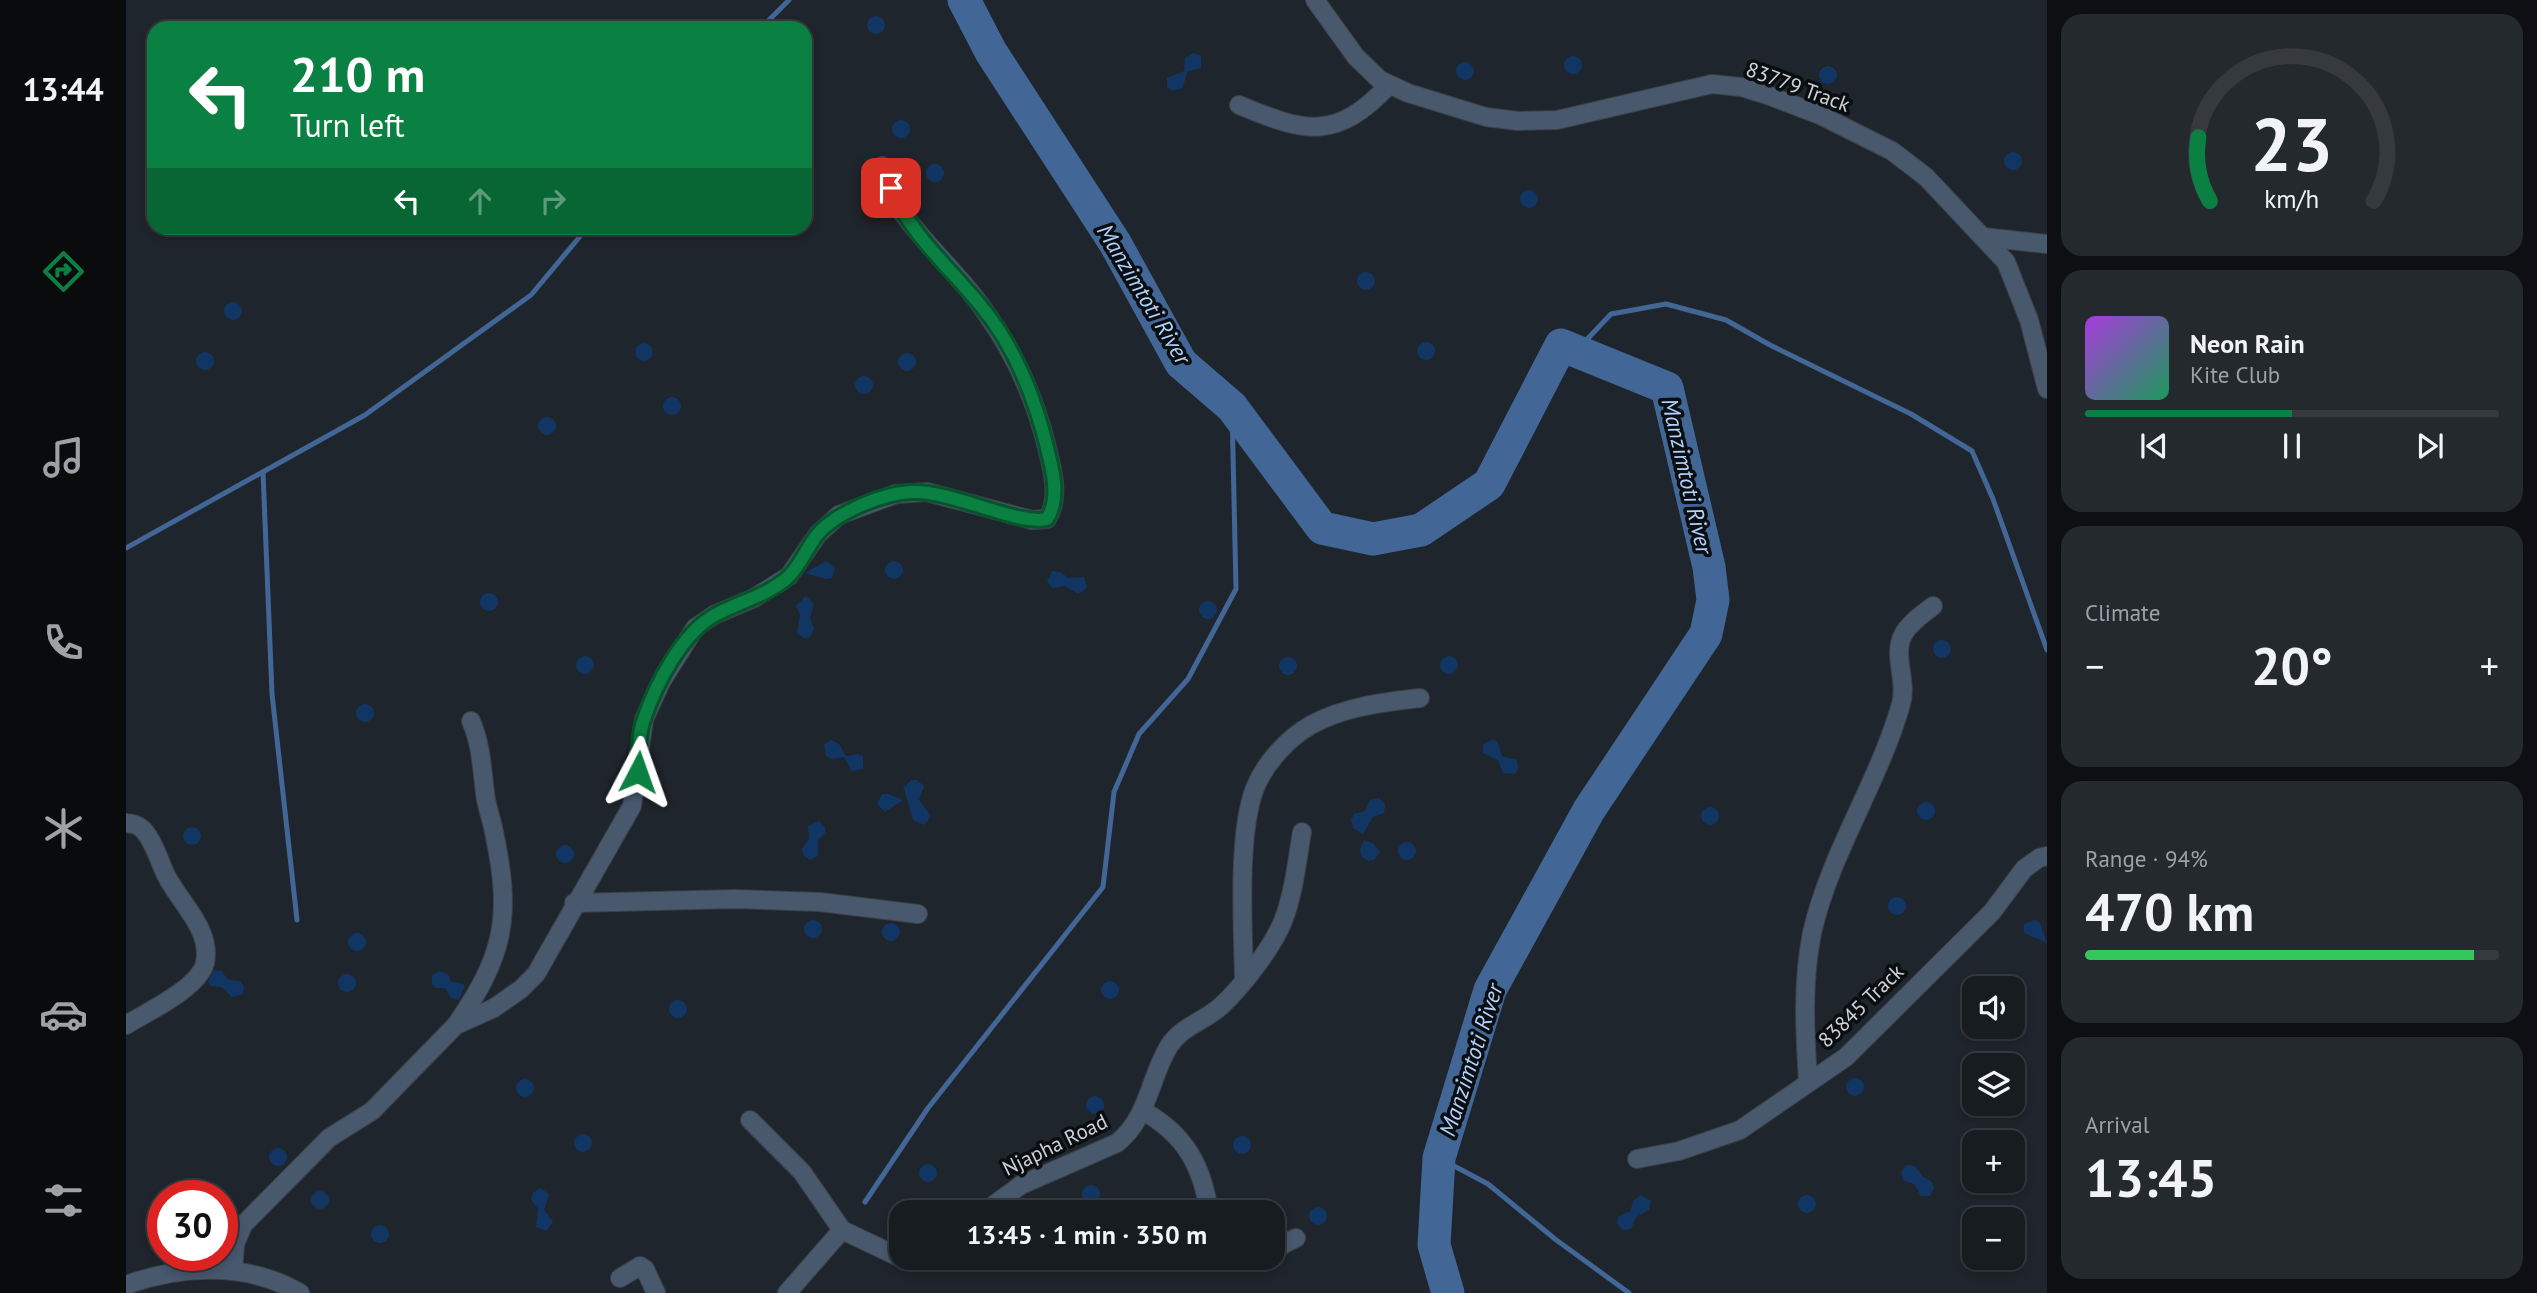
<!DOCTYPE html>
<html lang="en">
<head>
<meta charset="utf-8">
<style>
	:root { --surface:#171c21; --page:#24292e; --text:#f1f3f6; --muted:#9ea1a5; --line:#363a3f; --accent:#0b8043 }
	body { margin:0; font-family:"PT Sans",sans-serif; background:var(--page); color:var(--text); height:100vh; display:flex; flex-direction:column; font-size:26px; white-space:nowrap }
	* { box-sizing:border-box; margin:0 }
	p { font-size:23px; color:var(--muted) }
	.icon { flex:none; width:38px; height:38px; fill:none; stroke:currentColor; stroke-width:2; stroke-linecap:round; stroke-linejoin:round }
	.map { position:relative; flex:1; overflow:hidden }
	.side { display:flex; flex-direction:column; gap:14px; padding:14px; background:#0d0f12; width:490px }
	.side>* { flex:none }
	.banner { position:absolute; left:21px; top:21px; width:665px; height:214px; border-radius:21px; box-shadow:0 4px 10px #0003,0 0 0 2px var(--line); background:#0b8043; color:#fff; overflow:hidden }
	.fabs { position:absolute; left:1836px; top:976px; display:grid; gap:14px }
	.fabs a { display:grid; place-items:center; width:63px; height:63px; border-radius:14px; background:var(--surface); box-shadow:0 4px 10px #0003,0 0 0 2px var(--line); font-size:35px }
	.speed { position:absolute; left:21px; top:1180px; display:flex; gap:14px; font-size:35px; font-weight:700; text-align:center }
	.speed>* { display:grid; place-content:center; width:91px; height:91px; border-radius:50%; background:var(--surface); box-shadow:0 4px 10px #0003,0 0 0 2px var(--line); line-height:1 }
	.speed .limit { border:10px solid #d22; background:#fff; color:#111 }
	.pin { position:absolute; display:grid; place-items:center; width:60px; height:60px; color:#fff; margin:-30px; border-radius:14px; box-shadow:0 4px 10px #0006 }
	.me { position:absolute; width:77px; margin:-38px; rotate:4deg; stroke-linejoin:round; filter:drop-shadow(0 0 5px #0008) }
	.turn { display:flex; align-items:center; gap:24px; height:147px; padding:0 28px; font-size:32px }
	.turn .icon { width:91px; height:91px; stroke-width:2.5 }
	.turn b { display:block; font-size:49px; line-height:60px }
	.lanes { display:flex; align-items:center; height:66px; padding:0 28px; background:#0003; justify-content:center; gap:35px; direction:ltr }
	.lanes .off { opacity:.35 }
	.big { font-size:52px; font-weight:600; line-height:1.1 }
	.side .card { flex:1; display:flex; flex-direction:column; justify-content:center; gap:10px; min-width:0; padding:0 24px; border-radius:21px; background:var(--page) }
	.side .dial { align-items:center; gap:0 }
	.dial svg { height:182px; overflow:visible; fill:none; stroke:var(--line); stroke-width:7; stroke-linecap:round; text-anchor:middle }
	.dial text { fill:var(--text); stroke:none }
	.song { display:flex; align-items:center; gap:21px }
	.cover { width:84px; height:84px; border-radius:10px; background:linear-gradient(135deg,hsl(280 70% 55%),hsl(150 70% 35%)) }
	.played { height:7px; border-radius:4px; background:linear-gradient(90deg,var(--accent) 50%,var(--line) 50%) }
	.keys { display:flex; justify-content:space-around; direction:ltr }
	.heat { display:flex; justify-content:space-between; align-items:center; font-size:38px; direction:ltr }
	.charge { height:10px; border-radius:5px; background:linear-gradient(90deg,#34c759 94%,var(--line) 0) }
	.trip { position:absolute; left:763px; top:1200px; width:396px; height:70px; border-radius:21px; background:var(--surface); box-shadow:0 4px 10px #0003,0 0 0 2px var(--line); font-weight:600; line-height:70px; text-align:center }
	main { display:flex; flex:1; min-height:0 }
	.tabs { display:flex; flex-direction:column; width:126px; justify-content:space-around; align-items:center; background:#090b0d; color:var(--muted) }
	.tabs .icon { width:49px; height:49px }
	.tabs .on { color:var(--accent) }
	.tabs b { font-size:32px; color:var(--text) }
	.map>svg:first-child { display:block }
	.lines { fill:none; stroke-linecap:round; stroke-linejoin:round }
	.stream { stroke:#426797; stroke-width:5 }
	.river { stroke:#426797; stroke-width:33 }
	.building { fill:#123663 }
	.minor-casing { stroke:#3b4147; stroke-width:20 }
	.minor { stroke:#48586d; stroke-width:18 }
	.route-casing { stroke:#07532c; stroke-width:18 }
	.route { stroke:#0b8043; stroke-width:12 }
	.labels { text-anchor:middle; stroke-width:7; stroke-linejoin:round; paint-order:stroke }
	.street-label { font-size:21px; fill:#ced2d6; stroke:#0b0e11 }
	.water-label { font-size:23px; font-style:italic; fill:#b1d2fe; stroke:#0b0e11 }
</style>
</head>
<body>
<main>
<nav class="tabs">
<b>13:44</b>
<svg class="icon on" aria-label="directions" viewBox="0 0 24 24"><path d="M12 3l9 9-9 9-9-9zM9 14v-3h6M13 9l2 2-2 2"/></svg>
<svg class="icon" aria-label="music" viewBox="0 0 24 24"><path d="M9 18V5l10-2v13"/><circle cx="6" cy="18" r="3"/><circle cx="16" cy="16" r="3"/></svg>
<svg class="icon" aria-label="phone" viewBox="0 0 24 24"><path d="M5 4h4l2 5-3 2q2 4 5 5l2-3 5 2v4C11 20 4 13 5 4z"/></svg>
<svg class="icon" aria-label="climate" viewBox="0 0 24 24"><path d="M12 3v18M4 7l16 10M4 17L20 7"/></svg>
<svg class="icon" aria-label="car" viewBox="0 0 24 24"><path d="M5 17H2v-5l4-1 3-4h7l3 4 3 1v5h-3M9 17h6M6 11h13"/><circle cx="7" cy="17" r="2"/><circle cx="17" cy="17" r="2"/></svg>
<svg class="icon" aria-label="filters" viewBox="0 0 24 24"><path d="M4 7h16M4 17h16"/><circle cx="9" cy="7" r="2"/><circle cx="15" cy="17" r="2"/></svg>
</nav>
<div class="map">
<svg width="1921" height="1293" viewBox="0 0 1921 1293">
	<rect width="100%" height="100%" fill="#1f252c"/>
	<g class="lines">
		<g class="stream">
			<path d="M635 28 663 0"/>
			<path d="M1450 351 1485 314 1540 304 1600 320 1644 345 1785 414 1846 451 1867 499 1921 650"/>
			<path d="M137 472 146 694 171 920"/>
			<path d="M0 548 239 415 405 295 461 228"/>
			<path d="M1313 1158 1362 1184 1429 1239 1503 1293"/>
			<path d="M739 1202 802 1108 977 887 988 792 1013 734 1062 679 1110 589 1106 407"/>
		</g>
		<path class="river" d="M838 0 865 52 989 243 1055 363 1106 407 1196 528 1247 539 1295 530 1363 484 1435 345 1541 388 1583 567 1587 600 1580 634 1463 810 1364 990 1313 1158 1308 1245 1322 1293"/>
	</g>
	<g class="building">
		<circle cx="750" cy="25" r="9"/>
		<path d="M1067 53 1075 56V68L1061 72 1057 88 1046 91 1041 87V78L1058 71 1059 58Z"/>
		<circle cx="1447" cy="65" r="9"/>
		<circle cx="1339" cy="71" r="9"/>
		<circle cx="1702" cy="75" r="9"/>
		<circle cx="775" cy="129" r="9"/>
		<circle cx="1887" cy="161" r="9"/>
		<circle cx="809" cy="173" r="9"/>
		<circle cx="1403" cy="199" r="9"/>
		<circle cx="1240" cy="281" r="9"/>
		<circle cx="107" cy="311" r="9"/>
		<circle cx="1300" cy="351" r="9"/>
		<circle cx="518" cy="352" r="9"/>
		<circle cx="79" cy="361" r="9"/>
		<circle cx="781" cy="362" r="9"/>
		<circle cx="738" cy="385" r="9"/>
		<circle cx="546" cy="406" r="9"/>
		<circle cx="421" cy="426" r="9"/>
		<circle cx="768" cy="570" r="9"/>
		<path d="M700 561 709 567 706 578 700 579 679 573Z"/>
		<path d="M926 571 935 572 942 578 958 577 961 588 952 594 939 586 926 588 921 581Z"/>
		<circle cx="363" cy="602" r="9"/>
		<path d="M680 596 688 604 684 618 688 629 684 637 678 638 671 633 674 615 670 606Z"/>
		<circle cx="1082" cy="610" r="9"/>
		<circle cx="1816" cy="649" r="9"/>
		<circle cx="1323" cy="665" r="9"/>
		<circle cx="459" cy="665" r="9"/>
		<circle cx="1162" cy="666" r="9"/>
		<circle cx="239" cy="713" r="9"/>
		<path d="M1368 739 1372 743 1376 756 1391 760 1392 769 1389 774 1377 773 1372 760 1357 753V744Z"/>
		<path d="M705 740 713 744 720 756 732 754 737 757V769L726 771 718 757 705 759 700 756 698 745Z"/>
		<path d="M785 780H791L798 786 793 800 805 816 798 825 787 820 777 785 779 787Z"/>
		<path d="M756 794H762L777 800 759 812 751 804Z"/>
		<path d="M1253 798 1259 804 1258 813 1247 817 1237 834 1227 828 1225 820 1228 814 1239 811 1244 800Z"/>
		<circle cx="1800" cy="811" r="9"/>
		<circle cx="1584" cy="816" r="9"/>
		<path d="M693 821 699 827V833L692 840V856L684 860 677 855 676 849 683 839 682 826Z"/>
		<circle cx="66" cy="836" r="9"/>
		<path d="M1238 840 1248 844 1254 852 1248 860 1242 861 1235 856 1234 850Z"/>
		<circle cx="1281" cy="851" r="9"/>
		<circle cx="439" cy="854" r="9"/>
		<circle cx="1771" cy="906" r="9"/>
		<circle cx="687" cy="929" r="9"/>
		<path d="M1909 920 1914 923 1921 943 1898 933V924Z"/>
		<circle cx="765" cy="932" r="9"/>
		<circle cx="231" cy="942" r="9"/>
		<path d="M88 970 96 971 101 979 114 981 118 986 117 994 106 997 96 987 85 986 82 981Z"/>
		<path d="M314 971 322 974 325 981 339 985 333 1000 325 998 319 988H310L306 984V975Z"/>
		<circle cx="221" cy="983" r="9"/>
		<circle cx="984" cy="990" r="9"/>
		<circle cx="552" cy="1009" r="9"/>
		<circle cx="1729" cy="1087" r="9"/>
		<circle cx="399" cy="1088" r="9"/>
		<circle cx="969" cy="1105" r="9"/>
		<circle cx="457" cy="1143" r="9"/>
		<circle cx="1116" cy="1145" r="9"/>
		<circle cx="152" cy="1157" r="9"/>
		<circle cx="802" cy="1173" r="9"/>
		<path d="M1780 1165 1789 1166 1796 1176 1806 1182 1808 1188 1804 1196H1795L1788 1184 1777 1180 1775 1172Z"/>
		<circle cx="965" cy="1194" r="9"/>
		<path d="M414 1188 423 1194 418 1210 427 1222 420 1231 410 1227 412 1209 405 1199 407 1193Z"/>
		<circle cx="194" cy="1200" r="9"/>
		<circle cx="1681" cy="1204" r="9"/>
		<path d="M1515 1195 1525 1201 1523 1210 1510 1217 1505 1229 1496 1230 1491 1223 1492 1217 1504 1211 1508 1200Z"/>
		<circle cx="1192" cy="1216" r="9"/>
		<circle cx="254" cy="1234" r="9"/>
	</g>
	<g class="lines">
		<g class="minor-casing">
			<g id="minor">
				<path d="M1189 0 1230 57 1254 80 1282 93 1360 117 1392 121 1431 120 1586 84 1615 87 1644 96 1694 115 1766 151 1800 177 1880 262 1903 320 1921 389"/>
				<path d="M1113 105C1180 133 1210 141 1263 85"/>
				<path d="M1857 237 1921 244"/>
				<path d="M0 823C8 824 14 825 19 832 29 844 33 861 40 875 53 902 86 929 79 963 73 988 21 1012 0 1025"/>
				<path d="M448 903 610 899 694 902 792 914"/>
				<path d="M1118 979C1117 928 1111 834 1129 788 1139 763 1162 738 1185 725 1217 707 1258 702 1294 698"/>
				<path d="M330 1025C377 957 386 919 369 837 367 825 363 813 360 800 356 773 356 746 345 721"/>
				<path d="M1682 1082C1679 1033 1676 982 1686 933 1704 853 1753 782 1775 704 1782 681 1766 656 1777 635 1783 623 1797 614 1807 606"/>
				<path d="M1017 1111C1059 1134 1077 1167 1083 1213"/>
				<path d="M624 1120 676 1172 716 1230"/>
				<path d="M1511 1159 1553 1151 1614 1130 1720 1057 1866 912 1898 869 1913 858 1921 856"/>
				<path d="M857 1213 895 1185 991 1143C1023 1117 1023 1079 1043 1046 1055 1027 1078 1021 1094 1007 1116 987 1146 948 1157 921 1168 893 1171 861 1176 832"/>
				<path d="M1146 1250 1170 1238"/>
				<path d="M107 1271 109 1244 117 1225 203 1138 246 1111 330 1025 368 1008 395 989 410 974 506 806 518 719 535 682 569 628 588 615 628 598 663 576 692 534 713 515 770 494 801 492 906 520 921 519C933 501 928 476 923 456 911 403 890 354 858 310 834 275 800 246 775 211 766 198 762 180 756 166"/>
				<path d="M494 1278 514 1266 519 1269 530 1293"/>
				<path d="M0 1285C56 1265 121 1262 174 1293"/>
				<path d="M661 1293 716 1230 775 1258"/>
			</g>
		</g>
		<use href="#minor" class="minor"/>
	</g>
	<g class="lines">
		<g class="route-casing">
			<path id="route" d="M512 772C513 754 512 735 518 719 530 684 556 633 589 615 613 602 639 596 660 579 674 567 680 549 691 535 709 513 757 493 786 492 825 490 892 526 921 519 933 501 928 476 923 456 911 404 890 348 855 306 824 268 783 233 765 188"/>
		</g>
		<use href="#route" class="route"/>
	</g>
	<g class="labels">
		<g class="street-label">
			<text transform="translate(1672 87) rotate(20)" y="7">83779 Track</text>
			<text transform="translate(1735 1006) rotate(-44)" y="7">83845 Track</text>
			<text transform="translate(929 1145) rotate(-26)" y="7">Njapha Road</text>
		</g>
		<g class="water-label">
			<text transform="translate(1018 294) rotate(59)" y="8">Manzimtoti River</text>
			<text transform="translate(1561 476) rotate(77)" y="8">Manzimtoti River</text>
			<text transform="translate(1345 1060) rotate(-72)" y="8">Manzimtoti River</text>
		</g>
	</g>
</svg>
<div class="fabs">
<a><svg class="icon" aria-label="sound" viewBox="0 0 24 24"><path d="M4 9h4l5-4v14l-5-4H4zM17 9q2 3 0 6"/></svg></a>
<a><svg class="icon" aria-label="layers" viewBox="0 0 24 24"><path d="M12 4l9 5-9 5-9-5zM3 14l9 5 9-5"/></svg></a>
<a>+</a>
<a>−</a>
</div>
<div class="speed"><div class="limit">30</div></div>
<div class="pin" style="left:765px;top:188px;background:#d93025"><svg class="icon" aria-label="arrive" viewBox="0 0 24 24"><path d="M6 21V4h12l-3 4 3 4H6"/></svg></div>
<svg class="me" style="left:512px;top:772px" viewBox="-20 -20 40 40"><path d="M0-17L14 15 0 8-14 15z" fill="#0b8043" stroke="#fff" stroke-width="4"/></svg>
<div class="trip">13:45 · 1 min · 350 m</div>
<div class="banner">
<div class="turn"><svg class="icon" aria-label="left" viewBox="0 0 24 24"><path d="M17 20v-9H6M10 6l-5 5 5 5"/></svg><div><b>210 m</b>Turn left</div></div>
<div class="lanes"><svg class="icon" aria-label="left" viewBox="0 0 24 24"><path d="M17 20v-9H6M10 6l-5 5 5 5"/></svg><svg class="icon off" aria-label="ahead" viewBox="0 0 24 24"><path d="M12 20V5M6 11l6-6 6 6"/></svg><svg class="icon off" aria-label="right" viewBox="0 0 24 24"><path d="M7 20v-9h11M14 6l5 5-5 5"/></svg></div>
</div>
</div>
<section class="side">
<div class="card dial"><svg viewBox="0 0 100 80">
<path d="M14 69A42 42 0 1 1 86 69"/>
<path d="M14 69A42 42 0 0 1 9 41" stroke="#0b8043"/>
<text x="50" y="56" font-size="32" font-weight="700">23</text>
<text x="50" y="72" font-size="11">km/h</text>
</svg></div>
<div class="card">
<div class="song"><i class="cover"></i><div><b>Neon Rain</b><p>Kite Club</p></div></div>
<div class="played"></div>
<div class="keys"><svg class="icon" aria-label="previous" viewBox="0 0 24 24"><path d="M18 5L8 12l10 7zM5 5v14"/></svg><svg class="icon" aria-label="pause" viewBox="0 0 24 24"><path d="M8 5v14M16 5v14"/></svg><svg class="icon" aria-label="next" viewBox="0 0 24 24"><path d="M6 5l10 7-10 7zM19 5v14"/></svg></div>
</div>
<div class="card"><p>Climate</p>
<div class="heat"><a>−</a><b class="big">20°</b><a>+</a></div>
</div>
<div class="card"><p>Range · 94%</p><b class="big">470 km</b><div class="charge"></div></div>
<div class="card"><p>Arrival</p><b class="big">13:45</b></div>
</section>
</main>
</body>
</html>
